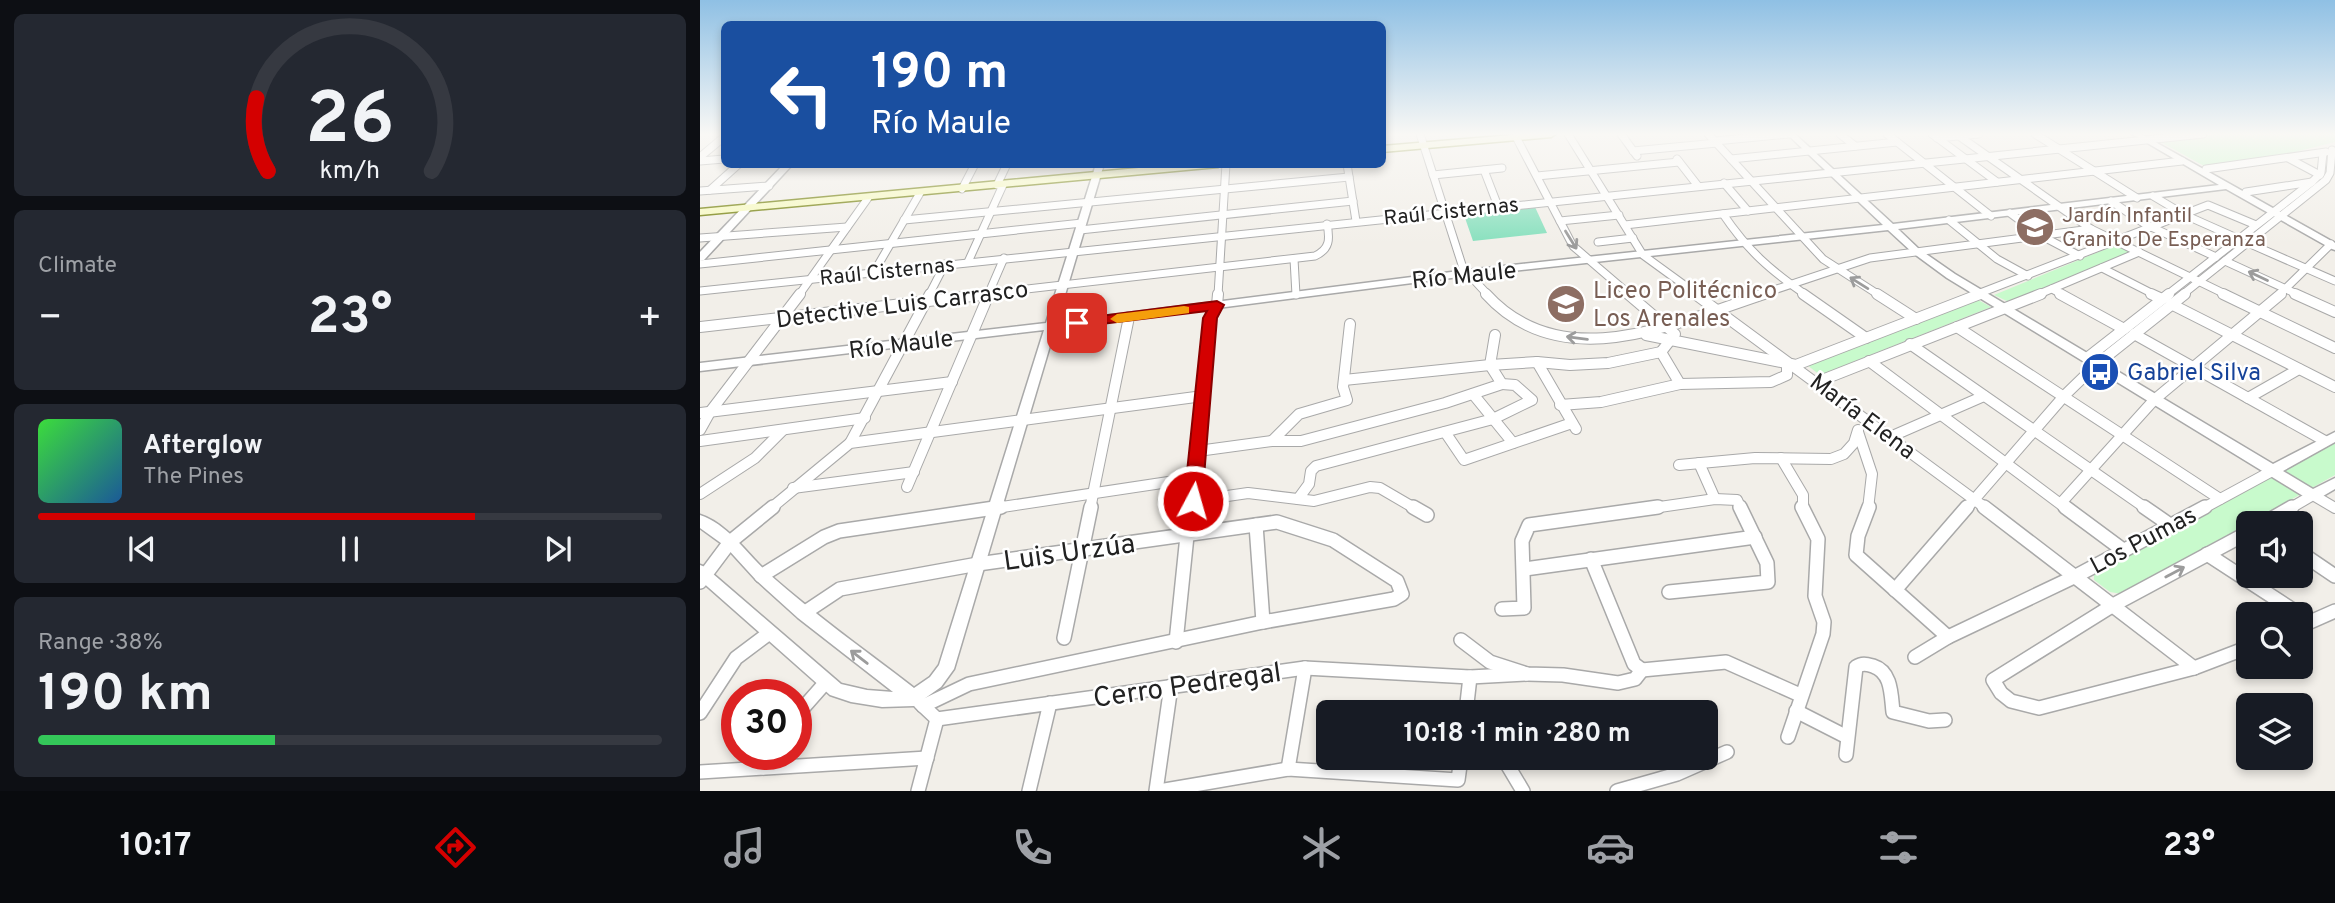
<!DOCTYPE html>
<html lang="en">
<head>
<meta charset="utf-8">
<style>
	:root { --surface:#171b24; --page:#242831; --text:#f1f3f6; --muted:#9ea1a6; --line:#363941; --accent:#d40000 }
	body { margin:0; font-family:Overpass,sans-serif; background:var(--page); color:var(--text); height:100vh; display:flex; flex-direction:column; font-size:26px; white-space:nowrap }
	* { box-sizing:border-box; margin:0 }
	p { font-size:23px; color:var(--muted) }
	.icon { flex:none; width:38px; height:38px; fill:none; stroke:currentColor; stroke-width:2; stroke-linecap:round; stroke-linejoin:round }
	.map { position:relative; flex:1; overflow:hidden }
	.side { display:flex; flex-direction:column; gap:14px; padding:14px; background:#0d0f14; width:700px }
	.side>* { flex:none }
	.guide { position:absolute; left:21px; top:21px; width:665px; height:147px; border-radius:10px; box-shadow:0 4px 10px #0003; background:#1a4fa0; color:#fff; overflow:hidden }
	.fabs { position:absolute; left:1536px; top:511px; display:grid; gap:14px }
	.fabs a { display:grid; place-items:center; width:77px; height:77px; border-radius:10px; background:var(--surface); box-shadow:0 4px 10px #0003; font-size:35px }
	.speed { position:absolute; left:21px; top:679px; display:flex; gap:14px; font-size:35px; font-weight:700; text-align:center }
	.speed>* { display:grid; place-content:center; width:91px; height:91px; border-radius:50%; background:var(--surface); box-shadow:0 4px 10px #0003; line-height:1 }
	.speed .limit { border:10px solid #d22; background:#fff; color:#111 }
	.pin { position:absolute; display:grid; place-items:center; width:60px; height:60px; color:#fff; margin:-30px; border-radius:14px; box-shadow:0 4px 10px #0006 }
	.me { position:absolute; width:77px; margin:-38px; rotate:6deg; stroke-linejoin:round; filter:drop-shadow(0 0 5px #0008) }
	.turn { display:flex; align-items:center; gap:24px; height:147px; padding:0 35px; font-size:32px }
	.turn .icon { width:91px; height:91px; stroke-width:2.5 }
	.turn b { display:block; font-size:49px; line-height:60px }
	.big { font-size:52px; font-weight:700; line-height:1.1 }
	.side .widget { flex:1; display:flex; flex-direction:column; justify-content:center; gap:10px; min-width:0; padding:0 24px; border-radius:10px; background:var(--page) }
	.side .dial { align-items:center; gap:0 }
	.dial svg { height:182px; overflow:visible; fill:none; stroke:var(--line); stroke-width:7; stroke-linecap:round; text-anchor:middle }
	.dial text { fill:var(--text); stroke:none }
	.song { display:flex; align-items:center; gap:21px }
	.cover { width:84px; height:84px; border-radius:10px; background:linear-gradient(135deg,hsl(120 70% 55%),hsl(210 70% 35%)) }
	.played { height:7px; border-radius:4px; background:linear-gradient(90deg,var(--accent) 70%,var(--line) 70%) }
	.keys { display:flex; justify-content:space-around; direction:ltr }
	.heat { display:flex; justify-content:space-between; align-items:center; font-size:38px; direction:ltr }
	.charge { height:10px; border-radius:5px; background:linear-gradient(90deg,#34c759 38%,var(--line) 0) }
	.trip { position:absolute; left:616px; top:700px; width:402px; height:70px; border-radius:10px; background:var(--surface); box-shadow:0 4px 10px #0003; font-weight:700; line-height:70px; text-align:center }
	.tabs { display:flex; height:112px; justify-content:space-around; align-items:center; background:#090b0e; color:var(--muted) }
	.tabs .icon { width:49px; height:49px }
	.tabs .selected { color:var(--accent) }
	.tabs b { font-size:32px; color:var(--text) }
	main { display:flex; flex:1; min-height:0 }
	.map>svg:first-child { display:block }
	.park { fill:#c8facc }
	.pitch { fill:#88e0be }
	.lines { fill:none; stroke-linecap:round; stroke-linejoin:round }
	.minor-far2-casing { stroke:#a9a9a9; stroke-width:9 }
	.minor-far1-casing { stroke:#a9a9a9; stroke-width:12 }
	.minor-casing { stroke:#a9a9a9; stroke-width:16 }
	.tertiary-casing { stroke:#a9a9a9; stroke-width:3 }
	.secondary-casing { stroke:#707d05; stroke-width:3 }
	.minor-far2 { stroke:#fff; stroke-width:7 }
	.minor-far1 { stroke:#fff; stroke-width:10 }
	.minor { stroke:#fff; stroke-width:13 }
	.tertiary { fill:#fff; fill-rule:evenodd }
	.secondary { fill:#f7fabf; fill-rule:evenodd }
	.oneway { stroke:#9c9c9c }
	.route { fill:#d40000; stroke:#8a0000; stroke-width:2 }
	.slow { fill:#f59e0b }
	.labels { text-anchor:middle; stroke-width:5; stroke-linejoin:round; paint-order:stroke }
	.far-street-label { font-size:21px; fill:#222; stroke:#fff }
	.far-education-label { font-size:21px; fill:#785e54; stroke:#fff; text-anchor:start }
	.street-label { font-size:24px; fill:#222; stroke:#fff }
	.education-label { font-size:24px; fill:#785e54; stroke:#fff; text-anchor:start }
	.transit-label { font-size:24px; fill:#164399; stroke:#fff; text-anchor:start }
	.near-street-label { font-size:28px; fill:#222; stroke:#fff }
</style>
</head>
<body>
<main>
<section class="side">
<div class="widget dial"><svg viewBox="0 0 100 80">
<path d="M14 69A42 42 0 1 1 86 69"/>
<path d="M14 69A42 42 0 0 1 9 37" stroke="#d40000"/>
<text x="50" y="56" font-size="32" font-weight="700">26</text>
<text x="50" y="72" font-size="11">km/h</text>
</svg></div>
<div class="widget"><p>Climate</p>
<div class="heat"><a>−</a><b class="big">23°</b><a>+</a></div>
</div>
<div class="widget">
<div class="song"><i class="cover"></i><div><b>Afterglow</b><p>The Pines</p></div></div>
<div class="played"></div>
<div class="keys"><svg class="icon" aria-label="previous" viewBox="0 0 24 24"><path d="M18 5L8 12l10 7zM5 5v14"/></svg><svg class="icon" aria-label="pause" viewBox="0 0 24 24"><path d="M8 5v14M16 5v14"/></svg><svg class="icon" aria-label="next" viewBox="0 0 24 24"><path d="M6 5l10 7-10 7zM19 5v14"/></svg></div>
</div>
<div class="widget"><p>Range · 38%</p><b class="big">190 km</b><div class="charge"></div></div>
</section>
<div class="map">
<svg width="1635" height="791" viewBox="0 0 1635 791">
	<rect width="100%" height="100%" fill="#f2efe9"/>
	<g class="park">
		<path d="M1513 134H1635V142L1591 153 1504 166 1459 141Z"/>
		<path d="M1413 246 1432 251 1309 302 1294 295Z"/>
		<path d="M1278 300 1291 307 1120 375 1107 365Z"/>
		<path d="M1635 443V475L1422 594 1410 592 1394 580V572Z"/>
	</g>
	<path class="pitch" d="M835 207 847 233 773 241 764 215Z"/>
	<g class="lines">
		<g class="minor-far2-casing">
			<g id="minor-far2">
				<path d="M720 134 763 268 788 295"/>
				<path d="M868 134 943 255 998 295"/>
				<path d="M921 134 937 156"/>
				<path d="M1008 134 1123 259 1179 295"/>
				<path d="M1140 134 1155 146"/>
				<path d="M1187 134 1291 216"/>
				<path d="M1232 134 1297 182"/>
				<path d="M1335 134 1437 198"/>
				<path d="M1259 136 1391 229 1527 295"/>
				<path d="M816 137 873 246 930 295"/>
				<path d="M1237 138 1279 134"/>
				<path d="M1015 141 1089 134"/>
				<path d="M933 151 1017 143"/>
				<path d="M0 157 24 137"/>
				<path d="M1588 158 1620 175"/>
				<path d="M977 159 998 186"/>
				<path d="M1031 159 1197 142"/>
				<path d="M0 161 24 159"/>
				<path d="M647 164 656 221"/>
				<path d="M1506 169 1626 152"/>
				<path d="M784 170 796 201"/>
				<path d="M733 175 802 168"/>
				<path d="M837 176 979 162"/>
				<path d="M1024 183 1048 211"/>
				<path d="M297 185 307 164"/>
				<path d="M262 189 275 164"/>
				<path d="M10 190 39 164"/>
				<path d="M0 191 69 186"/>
				<path d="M1546 192 1612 182"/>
				<path d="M1453 196 1485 215 1539 239"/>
				<path d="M1411 201 1445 224 1516 257"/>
				<path d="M1310 213 1340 235 1380 256"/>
				<path d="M1023 214C1048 251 1070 270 1106 295"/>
				<path d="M204 220 649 177"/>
				<path d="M1249 220 1297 259 1328 276"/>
				<path d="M860 221 919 215"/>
				<path d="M925 225 1482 161"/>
				<path d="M380 230 653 201"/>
				<path d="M0 238 147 227"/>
				<path d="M898 242 933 238"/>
				<path d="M1548 243 1635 281"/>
				<path d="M594 259 596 295"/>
				<path d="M1525 261 1599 295"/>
				<path d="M268 262 303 185"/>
				<path d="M0 264 382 223"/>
				<path d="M1402 268 1455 295"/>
				<path d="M174 272 220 193"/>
				<path d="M1352 289 1363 295"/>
				<path d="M0 291 1503 134"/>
				<path d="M99 295 168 198"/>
				<path d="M229 295 245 264"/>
				<path d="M274 295 615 256C630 249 630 239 627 224"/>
				<path d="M288 295 304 258"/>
				<path d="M518 295 526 164"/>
				<path d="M1059 295 1170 258 1391 229"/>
				<path d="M1275 295 1508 205 1556 225"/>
				<path d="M1337 295 1439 252"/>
				<path d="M1467 295 1612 182 1621 173 1623 153"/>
				<path d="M1482 295 1626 180 1630 173 1632 150"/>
				<path d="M1579 295 1631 244"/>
			</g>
		</g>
		<g class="minor-far1-casing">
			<g id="minor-far1">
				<path d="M786 294C862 378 976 323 1064 294"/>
				<path d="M928 294 975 334 961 352 980 384"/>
				<path d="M995 294 1287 509"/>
				<path d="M1103 294 1166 338"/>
				<path d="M1177 294 1216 319"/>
				<path d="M1360 294 1424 329"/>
				<path d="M1451 294 1462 299"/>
				<path d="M1523 294 1635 348"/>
				<path d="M1595 294 1635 312"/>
				<path d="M1471 304 1635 387"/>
				<path d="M0 327 290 294"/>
				<path d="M1257 327 1520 499"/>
				<path d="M1434 334 1625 441"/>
				<path d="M946 335 1096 365 1280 294"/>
				<path d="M1210 344 1447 509"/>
				<path d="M1387 358 1469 294"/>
				<path d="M1169 361 1367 509"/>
				<path d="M837 362 876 429"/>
				<path d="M644 380 790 365 837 362 870 365 908 363 961 352"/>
				<path d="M1117 382 1341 294"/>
				<path d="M773 394 813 443"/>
				<path d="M1548 398 1599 369"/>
				<path d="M860 405 901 402 980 384 1071 382 1087 375V365"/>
				<path d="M0 413 252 382"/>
				<path d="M0 430 10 412 100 294"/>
				<path d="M745 432 764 460 872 423"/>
				<path d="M1158 432 1172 474 1168 509"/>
				<path d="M1190 437 1284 396"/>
				<path d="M0 441 165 418"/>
				<path d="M572 441 599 414 647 400 643 387 650 324"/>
				<path d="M150 443 230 294"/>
				<path d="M498 451 572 441H601L745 403 802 384"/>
				<path d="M1081 458 1103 495V509"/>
				<path d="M999 463 1015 499"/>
				<path d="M979 465 1055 458 1131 459 1144 454 1154 443 1158 430"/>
				<path d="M207 487 289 294"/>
				<path d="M93 488 214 472"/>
				<path d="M0 494 55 458 83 430"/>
				<path d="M598 499 609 484 611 471 616 466 793 419 832 400 815 385 802 384 790 365 795 335"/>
				<path d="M493 501 548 493 614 501 670 487 680 488 716 509"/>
				<path d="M1361 503 1454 400 1581 294"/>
				<path d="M70 509 150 443 503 396"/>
				<path d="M289 509 495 478"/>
				<path d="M390 509 429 317"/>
				<path d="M490 509 510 319 517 305 518 294"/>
				<path d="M946 509 1015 499 1037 500 1041 509"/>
				<path d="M1266 509 1365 395 1397 364 1485 294"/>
				<path d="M1502 509 1572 471"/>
				<path d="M1589 509 1613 495 1635 508"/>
			</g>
		</g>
		<g class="minor-casing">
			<g id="minor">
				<path d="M713 507 727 515"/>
				<path d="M1169 507 1158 536 1156 555 1248 637"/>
				<path d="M1284 507 1494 668"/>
				<path d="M1365 507 1423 550"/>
				<path d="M1444 507 1470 525"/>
				<path d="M1564 523 1592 507"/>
				<path d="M556 525 563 622"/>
				<path d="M1549 532 1415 604 1293 680 1301 693 1311 701 1339 708 1494 668 1549 647"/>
				<path d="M1601 553 1635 576"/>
				<path d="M1507 554 1599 614"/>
				<path d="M891 559 934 664 942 670"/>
				<path d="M825 569 1055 537"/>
				<path d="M61 576 124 537 139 531 301 507"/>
				<path d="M0 582 30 542 73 507"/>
				<path d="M1195 590 1267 507"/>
				<path d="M969 592 1068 582 1067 563 1040 507"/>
				<path d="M802 609 824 608 822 541 829 525 958 507"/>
				<path d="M104 613 140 589 278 564 577 522 633 540 697 581 702 594 694 599 563 622 269 684 223 706"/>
				<path d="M1601 626 1635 611"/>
				<path d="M364 638 391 507"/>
				<path d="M761 640 790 662 827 674 863 675 918 683 935 679 942 670"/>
				<path d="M476 642 490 507"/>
				<path d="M1215 657 1248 637 1376 576 1505 507"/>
				<path d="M942 670 1026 662 1100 695"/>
				<path d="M220 703 237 719 605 668 770 677 827 674"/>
				<path d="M1096 711 1147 737"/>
				<path d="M766 712 770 677"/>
				<path d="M0 713 36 658 68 634"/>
				<path d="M96 716 126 682"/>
				<path d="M1088 737 1123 634 1124 622 1115 596 1118 539 1102 507"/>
				<path d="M1146 755 1156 667C1162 663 1166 664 1173 666 1192 672 1191 695 1193 712L1229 721 1245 720"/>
				<path d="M781 758 805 761 823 791"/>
				<path d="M805 761 823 758"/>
				<path d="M63 768 72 754"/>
				<path d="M588 769 605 668"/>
				<path d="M0 772 227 758"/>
				<path d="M218 791 237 719"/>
				<path d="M329 791 350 703"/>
				<path d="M456 791 471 686"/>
				<path d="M459 791 588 769 758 780 761 758"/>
				<path d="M917 791 977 774 1027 752"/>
			</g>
		</g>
		<g class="tertiary-casing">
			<g id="tertiary">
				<path d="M1087 134H1095L1193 224 1519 185 1432 134H1441L1635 243V250L1632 249 1526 189 1198 229 1219 249 1255 274 1573 464 1635 432V442L1583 471 1613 489 1635 478V489L1618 499H1608L1247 278 1213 253 1188 230 767 276 355 329 254 669 241 687 214 706 182 707 151 702 130 695 0 580V565L5 567 141 684 167 690 193 692 98 618 56 580 25 546 0 528V515C28 524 48 555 69 574 115 615 165 650 214 688L230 677 239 665 344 330 0 371V363L346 323 396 164H404L357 322 767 270 1183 225Z"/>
				<path d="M84 164H93L4 260 0 261V252Z"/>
			</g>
		</g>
		<g class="secondary-casing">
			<g id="secondary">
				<path d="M824 134H856L851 137 682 152V146Z"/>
				<path d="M481 164H523L518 167 0 215V209Z"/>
			</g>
		</g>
		<use href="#minor-far2" class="minor-far2"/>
		<use href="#minor-far1" class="minor-far1"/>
		<use href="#minor" class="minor"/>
		<use href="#tertiary" class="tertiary"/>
		<use href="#secondary" class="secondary"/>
	</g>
	<defs><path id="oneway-shaft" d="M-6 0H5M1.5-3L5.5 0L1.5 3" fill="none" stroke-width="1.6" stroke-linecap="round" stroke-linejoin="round" transform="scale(1.75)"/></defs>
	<g class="oneway">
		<use href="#oneway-shaft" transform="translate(871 240) rotate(58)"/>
		<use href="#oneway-shaft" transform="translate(1558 276) rotate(-155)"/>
		<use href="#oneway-shaft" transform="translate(1159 283) rotate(-148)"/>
		<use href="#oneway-shaft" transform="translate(877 338) rotate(-173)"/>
		<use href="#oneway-shaft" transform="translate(1475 572) rotate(-28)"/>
		<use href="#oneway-shaft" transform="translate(159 657) rotate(-142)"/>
	</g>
	<linearGradient id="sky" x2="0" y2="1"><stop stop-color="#8fc0e4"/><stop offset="0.55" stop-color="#f9f8f5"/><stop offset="1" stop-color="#f9f8f5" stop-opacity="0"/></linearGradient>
	<rect width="1635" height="244" fill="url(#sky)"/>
	<path class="route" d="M517 301 524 305 517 318 502 501 499 506H486L484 501 503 318 507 311 377 327 369 323 377 319Z"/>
	<path class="slow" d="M484 306 489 307V313L417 323 410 319 417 314Z"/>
	<defs>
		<g id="school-disc" transform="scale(2.0125)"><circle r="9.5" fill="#8d6e63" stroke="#fff"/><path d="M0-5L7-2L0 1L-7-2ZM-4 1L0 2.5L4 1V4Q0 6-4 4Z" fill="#fff"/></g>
		<g id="bus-disc" transform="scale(2.0125)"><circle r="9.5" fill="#1a4fb4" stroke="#fff"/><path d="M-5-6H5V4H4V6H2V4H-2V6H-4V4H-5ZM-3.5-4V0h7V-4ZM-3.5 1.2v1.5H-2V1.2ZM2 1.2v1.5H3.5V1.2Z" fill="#fff"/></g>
	</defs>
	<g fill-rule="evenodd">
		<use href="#school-disc" x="1335" y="227"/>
		<use href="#school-disc" x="866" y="304"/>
		<use href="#bus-disc" x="1400" y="372"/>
	</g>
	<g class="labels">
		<g class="far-street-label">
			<text transform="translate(751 211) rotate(-6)" y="7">Raúl Cisternas</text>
			<text transform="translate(187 271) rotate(-6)" y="7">Raúl Cisternas</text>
		</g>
		<g class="far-education-label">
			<text x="1362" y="222">Jardín Infantil<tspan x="1362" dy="24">Granito De Esperanza</tspan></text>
		</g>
		<g class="street-label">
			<text transform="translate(764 275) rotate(-6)" y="8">Río Maule</text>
			<text transform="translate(202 304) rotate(-7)" y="8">Detective Luis Carrasco</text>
			<text transform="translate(201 344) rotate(-7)" y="8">Río Maule</text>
			<text transform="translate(1163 416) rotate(37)" y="8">María Elena</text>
			<text transform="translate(1443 540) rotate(-28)" y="8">Los Pumas</text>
		</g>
		<g class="education-label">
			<text x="893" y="298">Liceo Politécnico<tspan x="893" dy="28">Los Arenales</tspan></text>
		</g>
		<g class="transit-label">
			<text x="1427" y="380">Gabriel Silva</text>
		</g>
		<g class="near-street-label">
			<text transform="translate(369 551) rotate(-8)" y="10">Luis Urzúa</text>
			<text transform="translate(487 684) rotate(-8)" y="10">Cerro Pedregal</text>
		</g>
	</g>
</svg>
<div class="fabs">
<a><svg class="icon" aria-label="sound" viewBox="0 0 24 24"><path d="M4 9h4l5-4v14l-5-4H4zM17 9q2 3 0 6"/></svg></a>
<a><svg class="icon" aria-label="search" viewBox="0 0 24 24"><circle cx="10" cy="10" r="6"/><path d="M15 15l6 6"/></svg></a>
<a><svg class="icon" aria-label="layers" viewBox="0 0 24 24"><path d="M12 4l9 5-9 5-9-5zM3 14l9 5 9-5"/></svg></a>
</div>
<div class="speed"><div class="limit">30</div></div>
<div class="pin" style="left:377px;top:323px;background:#d93025"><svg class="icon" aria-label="arrive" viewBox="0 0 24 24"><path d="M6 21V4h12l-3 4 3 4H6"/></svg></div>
<svg class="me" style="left:493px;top:501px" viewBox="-20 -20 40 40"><circle r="17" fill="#d40000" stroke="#fff" stroke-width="3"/><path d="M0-11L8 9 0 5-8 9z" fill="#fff"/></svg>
<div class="trip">10:18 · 1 min · 280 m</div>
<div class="guide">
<div class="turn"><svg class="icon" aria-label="left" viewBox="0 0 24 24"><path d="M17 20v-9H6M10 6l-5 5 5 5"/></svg><div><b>190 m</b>Río Maule</div></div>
</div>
</div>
</main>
<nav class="tabs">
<b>10:17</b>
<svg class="icon selected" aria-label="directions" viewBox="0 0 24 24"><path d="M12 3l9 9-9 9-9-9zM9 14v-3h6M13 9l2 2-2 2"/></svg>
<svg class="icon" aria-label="music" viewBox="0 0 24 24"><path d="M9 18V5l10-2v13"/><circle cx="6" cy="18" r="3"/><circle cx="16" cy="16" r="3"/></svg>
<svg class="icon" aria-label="phone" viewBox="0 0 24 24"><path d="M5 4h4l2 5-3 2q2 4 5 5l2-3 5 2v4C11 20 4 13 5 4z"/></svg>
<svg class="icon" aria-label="climate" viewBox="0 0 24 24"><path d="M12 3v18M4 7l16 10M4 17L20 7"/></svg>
<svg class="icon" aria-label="car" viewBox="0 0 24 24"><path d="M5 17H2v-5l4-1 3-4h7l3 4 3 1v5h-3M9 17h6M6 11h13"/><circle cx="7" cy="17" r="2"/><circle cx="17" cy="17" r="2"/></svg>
<svg class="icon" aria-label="filters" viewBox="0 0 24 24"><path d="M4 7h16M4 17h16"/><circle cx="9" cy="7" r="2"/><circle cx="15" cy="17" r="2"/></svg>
<b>23°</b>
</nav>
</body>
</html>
